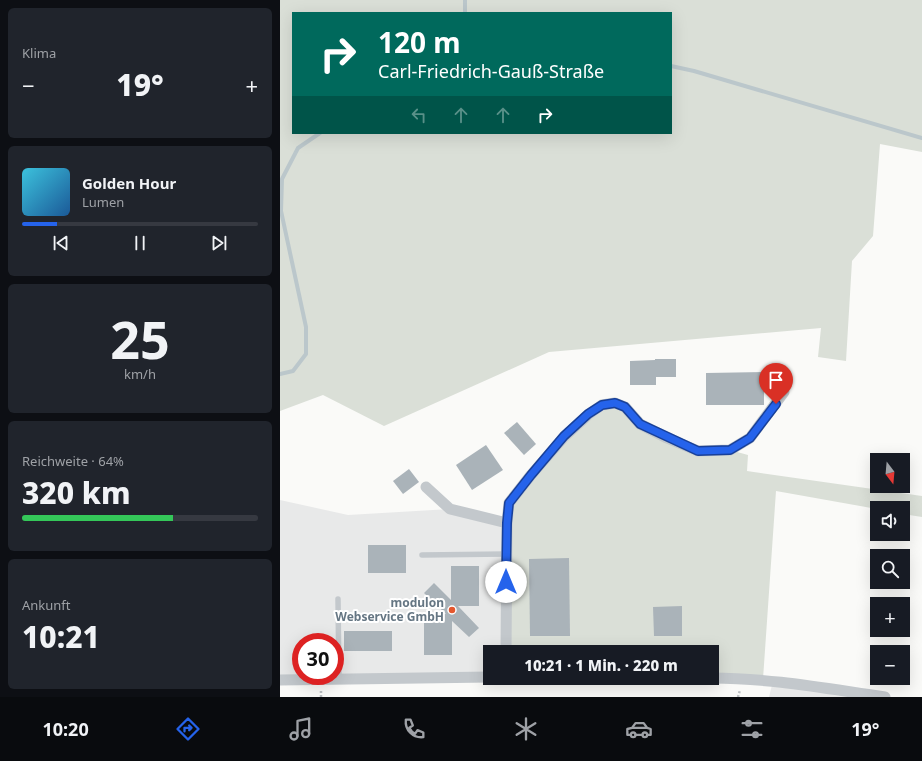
<!DOCTYPE html>
<html lang="de">
<head>
<meta charset="utf-8">
<style>
	:root { --surface:#171b24; --page:#20242c; --text:#f1f3f6; --muted:#9ea1a6; --line:#363941; --accent:#2563eb }
	body { margin:0; font-family:"Noto Sans",sans-serif; background:var(--page); color:var(--text); height:100vh; display:flex; flex-direction:column; font-size:15px; white-space:nowrap }
	* { box-sizing:border-box; margin:0 }
	p { font-size:13px; color:var(--muted) }
	.icon { flex:none; width:22px; height:22px; fill:none; stroke:currentColor; stroke-width:2; stroke-linecap:round; stroke-linejoin:round }
	.map { position:relative; flex:1; overflow:hidden }
	.side { display:flex; flex-direction:column; gap:8px; padding:8px; background:#0d0f14; width:280px }
	.side>* { flex:none }
	.banner { position:absolute; left:12px; top:12px; width:380px; height:122px; border-radius:0px; box-shadow:0 4px 16px #0002; background:#00695c; color:#fff; overflow:hidden }
	.needle { width:26px; rotate:164deg }
	.fabs { position:absolute; left:590px; top:453px; display:grid; gap:8px }
	.fabs a { display:grid; place-items:center; width:40px; height:40px; border-radius:0px; background:var(--surface); box-shadow:0 4px 16px #0002; font-size:20px }
	.speed { position:absolute; left:12px; top:633px; display:flex; gap:8px; font-size:20px; font-weight:700; text-align:center }
	.speed>* { display:grid; place-content:center; width:52px; height:52px; border-radius:50%; background:var(--surface); box-shadow:0 4px 16px #0002; line-height:1 }
	.speed .limit { border:6px solid #d22; background:#fff; color:#111 }
	.pin { position:absolute; display:grid; place-items:center; width:34px; height:34px; color:#fff; margin:-41px -17px; border-radius:50% 50% 50% 0; rotate:-45deg; box-shadow:0 0 4px #0007 }
	.pin .icon { rotate:45deg }
	.me { position:absolute; width:44px; margin:-22px; rotate:0deg; stroke-linejoin:round; filter:drop-shadow(0 0 3px #0008) }
	.turn { display:flex; align-items:center; gap:14px; height:84px; padding:0 20px; font-size:18px }
	.turn .icon { width:52px; height:52px; stroke-width:2.5 }
	.turn b { display:block; font-size:28px; line-height:34px }
	.lanes { display:flex; align-items:center; height:38px; padding:0 20px; background:#0003; justify-content:center; gap:20px; direction:ltr }
	.lanes .off { opacity:.35 }
	.big { font-size:30px; font-weight:800; line-height:1.1 }
	.side .widget { flex:1; display:flex; flex-direction:column; justify-content:center; gap:6px; min-width:0; padding:0 14px; border-radius:6px; background:var(--page) }
	.side .dial { align-items:center; gap:0 }
	.dial b { font-size:52px; line-height:1 }
	.song { display:flex; align-items:center; gap:12px }
	.cover { width:48px; height:48px; border-radius:6px; background:linear-gradient(135deg,hsl(190 70% 55%),hsl(210 70% 35%)) }
	.played { height:4px; border-radius:2px; background:linear-gradient(90deg,var(--accent) 15%,var(--line) 15%) }
	.keys { display:flex; justify-content:space-around; direction:ltr }
	.heat { display:flex; justify-content:space-between; align-items:center; font-size:22px; direction:ltr }
	.charge { height:6px; border-radius:3px; background:linear-gradient(90deg,#34c759 64%,var(--line) 0) }
	.trip { position:absolute; left:203px; top:645px; width:236px; height:40px; border-radius:0px; background:var(--surface); box-shadow:0 4px 16px #0002; font-weight:800; line-height:40px; text-align:center }
	.dock { display:flex; height:64px; justify-content:space-around; align-items:center; background:#090b0e; color:var(--muted) }
	.dock .icon { width:28px; height:28px }
	.dock .active { color:var(--accent) }
	.dock b { font-size:18px; color:var(--text) }
	main { display:flex; flex:1; min-height:0 }
	.map>svg:first-child { display:block }
	.built { fill:#e8e9e9; fill-rule:evenodd }
	.green { fill:#dadfd7; fill-rule:evenodd }
	.lines { fill:none; stroke-linecap:round; stroke-linejoin:round }
	.stream { stroke:#bbc7cb; stroke-width:4 }
	.building { fill:#aab3b9 }
	.path { stroke:#bbbfc2; stroke-width:2.5; stroke-dasharray:2 2; stroke-linecap:butt }
	.service { stroke:#c3c8cc; stroke-width:5.5 }
	.minor { stroke:#c3c8cc; stroke-width:11 }
	.route-casing { stroke:#184099; stroke-width:10 }
	.route { stroke:#2563eb; stroke-width:7 }
	.poi-dot { fill:#e4572e; stroke:#fff; stroke-width:1.5 }
	.labels { text-anchor:middle; stroke-width:4; stroke-linejoin:round; paint-order:stroke }
	.poi-label { font-size:12px; font-weight:bold; fill:#657683; stroke:#fff; text-anchor:end }
</style>
</head>
<body>
<main>
<section class="side">
<div class="widget"><p>Klima</p>
<div class="heat"><a>−</a><b class="big">19°</b><a>+</a></div>
</div>
<div class="widget">
<div class="song"><i class="cover"></i><div><b>Golden Hour</b><p>Lumen</p></div></div>
<div class="played"></div>
<div class="keys"><svg class="icon" aria-label="previous" viewBox="0 0 24 24"><path d="M18 5L8 12l10 7zM5 5v14"/></svg><svg class="icon" aria-label="pause" viewBox="0 0 24 24"><path d="M8 5v14M16 5v14"/></svg><svg class="icon" aria-label="next" viewBox="0 0 24 24"><path d="M6 5l10 7-10 7zM19 5v14"/></svg></div>
</div>
<div class="widget dial"><b>25</b><p>km/h</p></div>
<div class="widget"><p>Reichweite · 64%</p><b class="big">320 km</b><div class="charge"></div></div>
<div class="widget"><p>Ankunft</p><b class="big">10:21</b></div>
</section>
<div class="map">
<svg width="642" height="697" viewBox="0 0 642 697">
	<rect width="100%" height="100%" fill="#fafaf8"/>
	<g class="built">
		<path d="M0 500 68 515 170 509 227 523 226 652H210V677L0 680ZM21 642H55V676H21Z"/>
		<path d="M493 681 605 697H489Z"/>
	</g>
	<g class="green">
		<path d="M0 0H642V152L600 144 593 236 572 261 566 361 538 357 541 328 269 352 104 426 43 395 0 411ZM13 13H391V133H13Z"/>
		<path d="M335 403 360 424 418 451 450 450 468 455 467 471 642 496V517L623 514V508H597V509L496 491 483 679 432 678V652H226L229 503 284 437Z"/>
	</g>
	<g class="lines">
		<g class="stream">
			<path d="M185 13V0"/>
			<path d="M391 66 414 71 642 138"/>
			<path d="M0 374 13 371 26 354V327L1 211 2 179 18 148 40 133"/>
		</g>
	</g>
	<g class="building">
		<path d="M375 359H396V377H376V385H350V361L375 360Z"/>
		<path d="M484 372V405H426V373Z"/>
		<path d="M237 422 256 444 244 455 224 433Z"/>
		<path d="M206 445 223 470 192 490 176 465Z"/>
		<path d="M129 469 139 482 123 494 113 481Z"/>
		<rect x="88" y="545" width="38" height="28"/>
		<path d="M289 558 290 636H250L249 559Z"/>
		<path d="M171 566H199V606H178L199 628 189 637 172 621V655H144V614H166L144 593 154 583 171 600Z"/>
		<path d="M402 606V636H374L373 607Z"/>
		<rect x="64" y="631" width="48" height="20"/>
	</g>
	<g class="lines">
		<g class="path">
			<path d="M41 697V690"/>
			<path d="M458 697 460 690"/>
		</g>
		<g class="service">
			<path d="M142 555 226 554"/>
			<path d="M58 599 59 680"/>
		</g>
		<g class="minor">
			<path d="M146 487 170 509 227 523 226 652"/>
			<path d="M227 523 229 503 251 475 284 437 309 414 322 405 335 403 345 407 360 424 387 438 418 451 450 450 470 438 504 392"/>
			<path d="M432 678C490 678 548 689 605 697"/>
			<path d="M0 680 210 677"/>
		</g>
	</g>
	<g class="lines">
		<g class="route-casing">
			<path id="route" d="M226 582 227 523 229 503 251 475 284 436 308 414 322 405 335 403 345 407 360 424 418 451 450 450 470 438 496 404"/>
		</g>
		<use href="#route" class="route"/>
	</g>
	<circle class="poi-dot" cx="172" cy="610" r="4"/>
	<g class="labels">
		<g class="poi-label">
			<text x="164" y="607">modulon<tspan x="164" dy="14">Webservice GmbH</tspan></text>
		</g>
	</g>
</svg>
<div class="fabs">
<a><svg class="needle" viewBox="-14 -14 28 28"><path d="M0-13l5 13h-10z" fill="#e53935"/><path d="M0 13l5-13h-10z" fill="#9ea1a6"/></svg></a>
<a><svg class="icon" aria-label="sound" viewBox="0 0 24 24"><path d="M4 9h4l5-4v14l-5-4H4zM17 9q2 3 0 6"/></svg></a>
<a><svg class="icon" aria-label="search" viewBox="0 0 24 24"><circle cx="10" cy="10" r="6"/><path d="M15 15l6 6"/></svg></a>
<a>+</a>
<a>−</a>
</div>
<div class="speed"><div class="limit">30</div></div>
<div class="pin" style="left:496px;top:404px;background:#d93025"><svg class="icon" aria-label="arrive" viewBox="0 0 24 24"><path d="M6 21V4h12l-3 4 3 4H6"/></svg></div>
<svg class="me" style="left:226px;top:582px" viewBox="-20 -20 40 40"><circle r="19" fill="#fff"/><path d="M0-13L10 11 0 6-10 11z" fill="#2563eb"/></svg>
<div class="trip">10:21 · 1 Min. · 220 m</div>
<div class="banner">
<div class="turn"><svg class="icon" aria-label="right" viewBox="0 0 24 24"><path d="M7 20v-9h11M14 6l5 5-5 5"/></svg><div><b>120 m</b>Carl-Friedrich-Gauß-Straße</div></div>
<div class="lanes"><svg class="icon off" aria-label="left" viewBox="0 0 24 24"><path d="M17 20v-9H6M10 6l-5 5 5 5"/></svg><svg class="icon off" aria-label="ahead" viewBox="0 0 24 24"><path d="M12 20V5M6 11l6-6 6 6"/></svg><svg class="icon off" aria-label="ahead" viewBox="0 0 24 24"><path d="M12 20V5M6 11l6-6 6 6"/></svg><svg class="icon" aria-label="right" viewBox="0 0 24 24"><path d="M7 20v-9h11M14 6l5 5-5 5"/></svg></div>
</div>
</div>
</main>
<nav class="dock">
<b>10:20</b>
<svg class="icon active" aria-label="directions" viewBox="0 0 24 24"><path d="M12 3l9 9-9 9-9-9zM9 14v-3h6M13 9l2 2-2 2"/></svg>
<svg class="icon" aria-label="music" viewBox="0 0 24 24"><path d="M9 18V5l10-2v13"/><circle cx="6" cy="18" r="3"/><circle cx="16" cy="16" r="3"/></svg>
<svg class="icon" aria-label="phone" viewBox="0 0 24 24"><path d="M5 4h4l2 5-3 2q2 4 5 5l2-3 5 2v4C11 20 4 13 5 4z"/></svg>
<svg class="icon" aria-label="climate" viewBox="0 0 24 24"><path d="M12 3v18M4 7l16 10M4 17L20 7"/></svg>
<svg class="icon" aria-label="car" viewBox="0 0 24 24"><path d="M5 17H2v-5l4-1 3-4h7l3 4 3 1v5h-3M9 17h6M6 11h13"/><circle cx="7" cy="17" r="2"/><circle cx="17" cy="17" r="2"/></svg>
<svg class="icon" aria-label="filters" viewBox="0 0 24 24"><path d="M4 7h16M4 17h16"/><circle cx="9" cy="7" r="2"/><circle cx="15" cy="17" r="2"/></svg>
<b>19°</b>
</nav>
</body>
</html>
